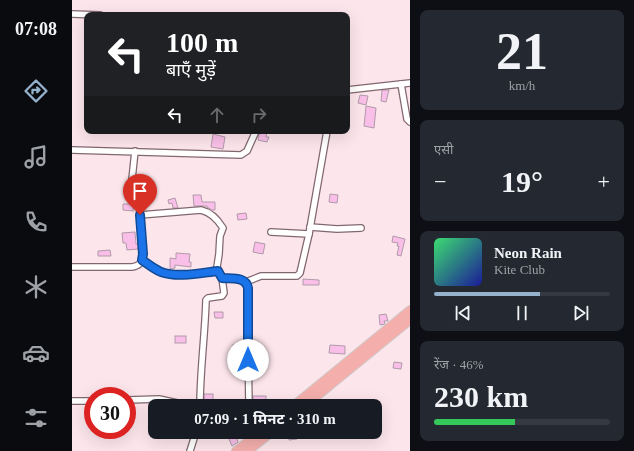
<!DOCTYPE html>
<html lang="hi">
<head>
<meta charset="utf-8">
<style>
	:root { --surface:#171b24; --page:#242831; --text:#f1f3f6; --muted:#9ea1a6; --line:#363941; --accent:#95b1cc }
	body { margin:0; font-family:"Times New Roman","Noto Sans Devanagari",serif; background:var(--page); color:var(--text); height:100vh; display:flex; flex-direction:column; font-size:15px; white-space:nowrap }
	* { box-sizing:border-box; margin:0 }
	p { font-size:13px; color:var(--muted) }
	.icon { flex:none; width:22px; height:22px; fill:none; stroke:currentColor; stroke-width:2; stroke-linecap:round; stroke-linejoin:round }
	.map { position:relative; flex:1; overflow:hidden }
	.sheet { display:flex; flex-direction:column; gap:10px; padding:10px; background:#0d0f14; width:224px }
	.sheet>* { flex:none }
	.hud { position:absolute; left:12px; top:12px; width:266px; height:122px; border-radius:8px; box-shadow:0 4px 16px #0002; background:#202124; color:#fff; overflow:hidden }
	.speed { position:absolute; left:12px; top:387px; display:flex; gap:8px; font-size:20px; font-weight:700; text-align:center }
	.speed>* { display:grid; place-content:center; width:52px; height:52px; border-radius:50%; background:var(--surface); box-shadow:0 4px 16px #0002; line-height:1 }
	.speed .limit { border:6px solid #d22; background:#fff; color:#111 }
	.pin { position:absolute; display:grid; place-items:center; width:34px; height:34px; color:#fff; margin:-41px -17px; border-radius:50% 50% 50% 0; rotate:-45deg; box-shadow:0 0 4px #0007 }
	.pin .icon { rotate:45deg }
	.me { position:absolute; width:44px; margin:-22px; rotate:0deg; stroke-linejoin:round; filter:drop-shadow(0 0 3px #0008) }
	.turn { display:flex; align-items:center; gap:14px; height:84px; padding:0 16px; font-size:18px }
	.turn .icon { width:52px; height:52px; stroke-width:2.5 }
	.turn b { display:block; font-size:28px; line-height:34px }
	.lanes { display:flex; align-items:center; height:38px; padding:0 16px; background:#0003; justify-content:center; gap:20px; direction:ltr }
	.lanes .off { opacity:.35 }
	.big { font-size:30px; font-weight:700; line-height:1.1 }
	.sheet .tile { flex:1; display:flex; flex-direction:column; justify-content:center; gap:6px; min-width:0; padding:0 14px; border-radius:8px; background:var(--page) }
	.sheet .dial { align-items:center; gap:0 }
	.dial b { font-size:52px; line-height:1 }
	.song { display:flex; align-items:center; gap:12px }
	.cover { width:48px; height:48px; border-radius:6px; background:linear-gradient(135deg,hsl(140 70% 55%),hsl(240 70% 35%)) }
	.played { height:4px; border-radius:2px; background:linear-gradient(90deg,var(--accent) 60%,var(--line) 60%) }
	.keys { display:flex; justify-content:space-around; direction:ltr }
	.heat { display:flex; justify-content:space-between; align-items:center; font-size:22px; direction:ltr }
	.charge { height:6px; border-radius:3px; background:linear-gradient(90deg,#34c759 46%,var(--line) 0) }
	.trip { position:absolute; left:76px; top:399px; width:234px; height:40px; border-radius:8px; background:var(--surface); box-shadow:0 4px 16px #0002; font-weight:700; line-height:40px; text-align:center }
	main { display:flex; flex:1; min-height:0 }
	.dock { display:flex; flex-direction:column; width:72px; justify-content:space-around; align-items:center; background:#090b0e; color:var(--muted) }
	.dock .icon { width:28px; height:28px }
	.dock .selected { color:var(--accent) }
	.dock b { font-size:18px; color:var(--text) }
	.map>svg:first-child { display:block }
	.building { fill:#f9bfe8; stroke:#b09aa9 }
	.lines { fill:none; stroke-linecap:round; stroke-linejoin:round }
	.minor-casing { stroke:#81686f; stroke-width:8 }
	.highway-casing { stroke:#cfcdce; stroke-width:10 }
	.minor { stroke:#fff; stroke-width:5.5 }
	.highway { stroke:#f4afac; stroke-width:8 }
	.route-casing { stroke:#114b97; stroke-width:10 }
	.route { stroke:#1a73e8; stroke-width:7 }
</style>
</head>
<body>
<main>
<nav class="dock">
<b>07:08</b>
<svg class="icon selected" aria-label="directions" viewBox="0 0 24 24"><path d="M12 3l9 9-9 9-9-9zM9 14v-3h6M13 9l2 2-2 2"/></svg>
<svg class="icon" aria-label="music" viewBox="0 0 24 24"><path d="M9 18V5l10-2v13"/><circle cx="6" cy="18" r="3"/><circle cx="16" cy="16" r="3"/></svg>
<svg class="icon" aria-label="phone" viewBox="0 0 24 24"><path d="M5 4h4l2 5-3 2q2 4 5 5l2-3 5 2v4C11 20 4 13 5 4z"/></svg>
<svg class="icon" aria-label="climate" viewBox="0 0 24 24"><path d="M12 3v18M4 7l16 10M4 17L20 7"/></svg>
<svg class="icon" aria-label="car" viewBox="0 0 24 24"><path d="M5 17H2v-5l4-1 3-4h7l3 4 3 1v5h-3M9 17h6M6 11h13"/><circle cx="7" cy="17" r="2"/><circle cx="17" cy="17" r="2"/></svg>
<svg class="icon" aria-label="filters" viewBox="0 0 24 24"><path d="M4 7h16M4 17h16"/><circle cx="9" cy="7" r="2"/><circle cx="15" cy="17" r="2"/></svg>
</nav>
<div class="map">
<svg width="338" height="451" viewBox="0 0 338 451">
	<rect width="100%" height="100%" fill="#fce6ec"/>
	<g class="building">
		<path d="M310 90H317L314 102 309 101Z"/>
		<path d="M288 95 296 96 294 105 286 103Z"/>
		<path d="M294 106 304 108 302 128 292 126Z"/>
		<path d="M188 131H195L194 137H197L195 142 186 140Z"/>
		<path d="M141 134 153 137 151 149 139 147Z"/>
		<path d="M258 194 266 195 265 203 257 202Z"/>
		<path d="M121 195H129L130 202H143V210H140L135 207V206H122Z"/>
		<path d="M103 198 106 208H101L100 203 97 204 96 200Z"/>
		<path d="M51 204H62L61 211 51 210Z"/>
		<path d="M174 213 175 219 166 220 165 214Z"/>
		<path d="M63 232 64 244H66V249L55 250 54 243H51L50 233Z"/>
		<path d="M321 236 333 239 329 256 325 255 327 246H325L326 243 320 242Z"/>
		<path d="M183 242 193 244 191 254 181 252Z"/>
		<path d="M38 250 39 256H26V251Z"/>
		<path d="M104 253 118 254 117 262H119V267L103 265V268L98 269V258L104 259Z"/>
		<path d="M231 279 247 280V285H231Z"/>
		<path d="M142 312H151V318H143Z"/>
		<path d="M314 314 316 321H312L313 324 308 325 307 315Z"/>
		<rect x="103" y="336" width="11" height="7"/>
		<rect x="161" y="345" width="11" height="7"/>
		<path d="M258 345 273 346V354L257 353Z"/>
		<path d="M322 362 330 363 329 369 321 368Z"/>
		<rect x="132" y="394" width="9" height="12"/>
		<rect x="181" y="396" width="13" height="9"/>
		<path d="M154 432H163L166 442 160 446Z"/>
		<path d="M216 432H224L225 439 217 440Z"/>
	</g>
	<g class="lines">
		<g class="minor-casing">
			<g id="minor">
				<path d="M0 14 28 15"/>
				<path d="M329 84 335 119 338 122"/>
				<path d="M275 90 338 83"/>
				<path d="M0 150 169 155 175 151 184 131"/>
				<path d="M68 215 129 210C138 212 146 220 151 228L148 236 147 254 145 267 150 278 152 293 150 296 136 298 134 300C133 335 128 371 128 406"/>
				<path d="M238 227 265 229 289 228"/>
				<path d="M199 232 237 234 255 131"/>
				<path d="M70 260C76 264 82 270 89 272 106 278 128 273 146 271"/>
				<path d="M0 267H60C68 266 70 262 71 254L67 200 60 179 63 151"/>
				<path d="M150 278 171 280 175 285 177 406"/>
				<path d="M174 282 189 276H225L228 273 237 234"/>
				<path d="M55 400 87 399 119 406"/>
				<path d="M0 401H21"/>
				<path d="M118 451 124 432"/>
			</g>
		</g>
		<g class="highway-casing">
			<g id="highway">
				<path d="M221 406 338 310"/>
				<path d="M233 406 338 320"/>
				<path d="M164 451 188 432"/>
				<path d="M176 451 200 432"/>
			</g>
		</g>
		<use href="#minor" class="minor"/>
		<use href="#highway" class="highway"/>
	</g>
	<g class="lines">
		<g class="route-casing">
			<path id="route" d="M68 215 71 254 70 260C76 264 82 269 89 272 106 278 128 273 146 271L150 278C159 279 174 276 176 288V360"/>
		</g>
		<use href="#route" class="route"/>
	</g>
</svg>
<div class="speed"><div class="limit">30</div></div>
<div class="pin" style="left:68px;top:215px;background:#d93025"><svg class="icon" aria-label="arrive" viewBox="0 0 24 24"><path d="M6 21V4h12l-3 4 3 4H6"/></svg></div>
<svg class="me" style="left:176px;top:360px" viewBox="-20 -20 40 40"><circle r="19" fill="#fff"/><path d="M0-13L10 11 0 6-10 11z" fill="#1a73e8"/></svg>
<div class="trip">07:09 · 1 मिनट · 310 m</div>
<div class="hud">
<div class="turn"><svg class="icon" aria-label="left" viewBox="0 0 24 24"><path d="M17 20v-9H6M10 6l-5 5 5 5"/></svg><div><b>100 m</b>बाएँ मुड़ें</div></div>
<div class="lanes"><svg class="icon" aria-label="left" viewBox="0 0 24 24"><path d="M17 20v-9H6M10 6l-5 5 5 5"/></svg><svg class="icon off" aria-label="ahead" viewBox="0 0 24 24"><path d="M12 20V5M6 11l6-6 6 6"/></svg><svg class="icon off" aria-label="right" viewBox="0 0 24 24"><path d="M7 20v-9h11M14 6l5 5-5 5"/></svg></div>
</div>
</div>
<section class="sheet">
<div class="tile dial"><b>21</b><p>km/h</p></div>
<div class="tile"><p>एसी</p>
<div class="heat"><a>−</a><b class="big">19°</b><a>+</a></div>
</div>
<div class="tile">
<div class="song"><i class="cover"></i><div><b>Neon Rain</b><p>Kite Club</p></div></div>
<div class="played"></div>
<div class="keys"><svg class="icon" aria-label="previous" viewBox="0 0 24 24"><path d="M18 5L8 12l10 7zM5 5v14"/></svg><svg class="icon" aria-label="pause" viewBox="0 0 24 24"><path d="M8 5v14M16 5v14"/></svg><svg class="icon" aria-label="next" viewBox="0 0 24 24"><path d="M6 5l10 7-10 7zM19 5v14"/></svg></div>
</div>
<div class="tile"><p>रेंज · 46%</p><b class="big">230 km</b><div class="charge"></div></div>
</section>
</main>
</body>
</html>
